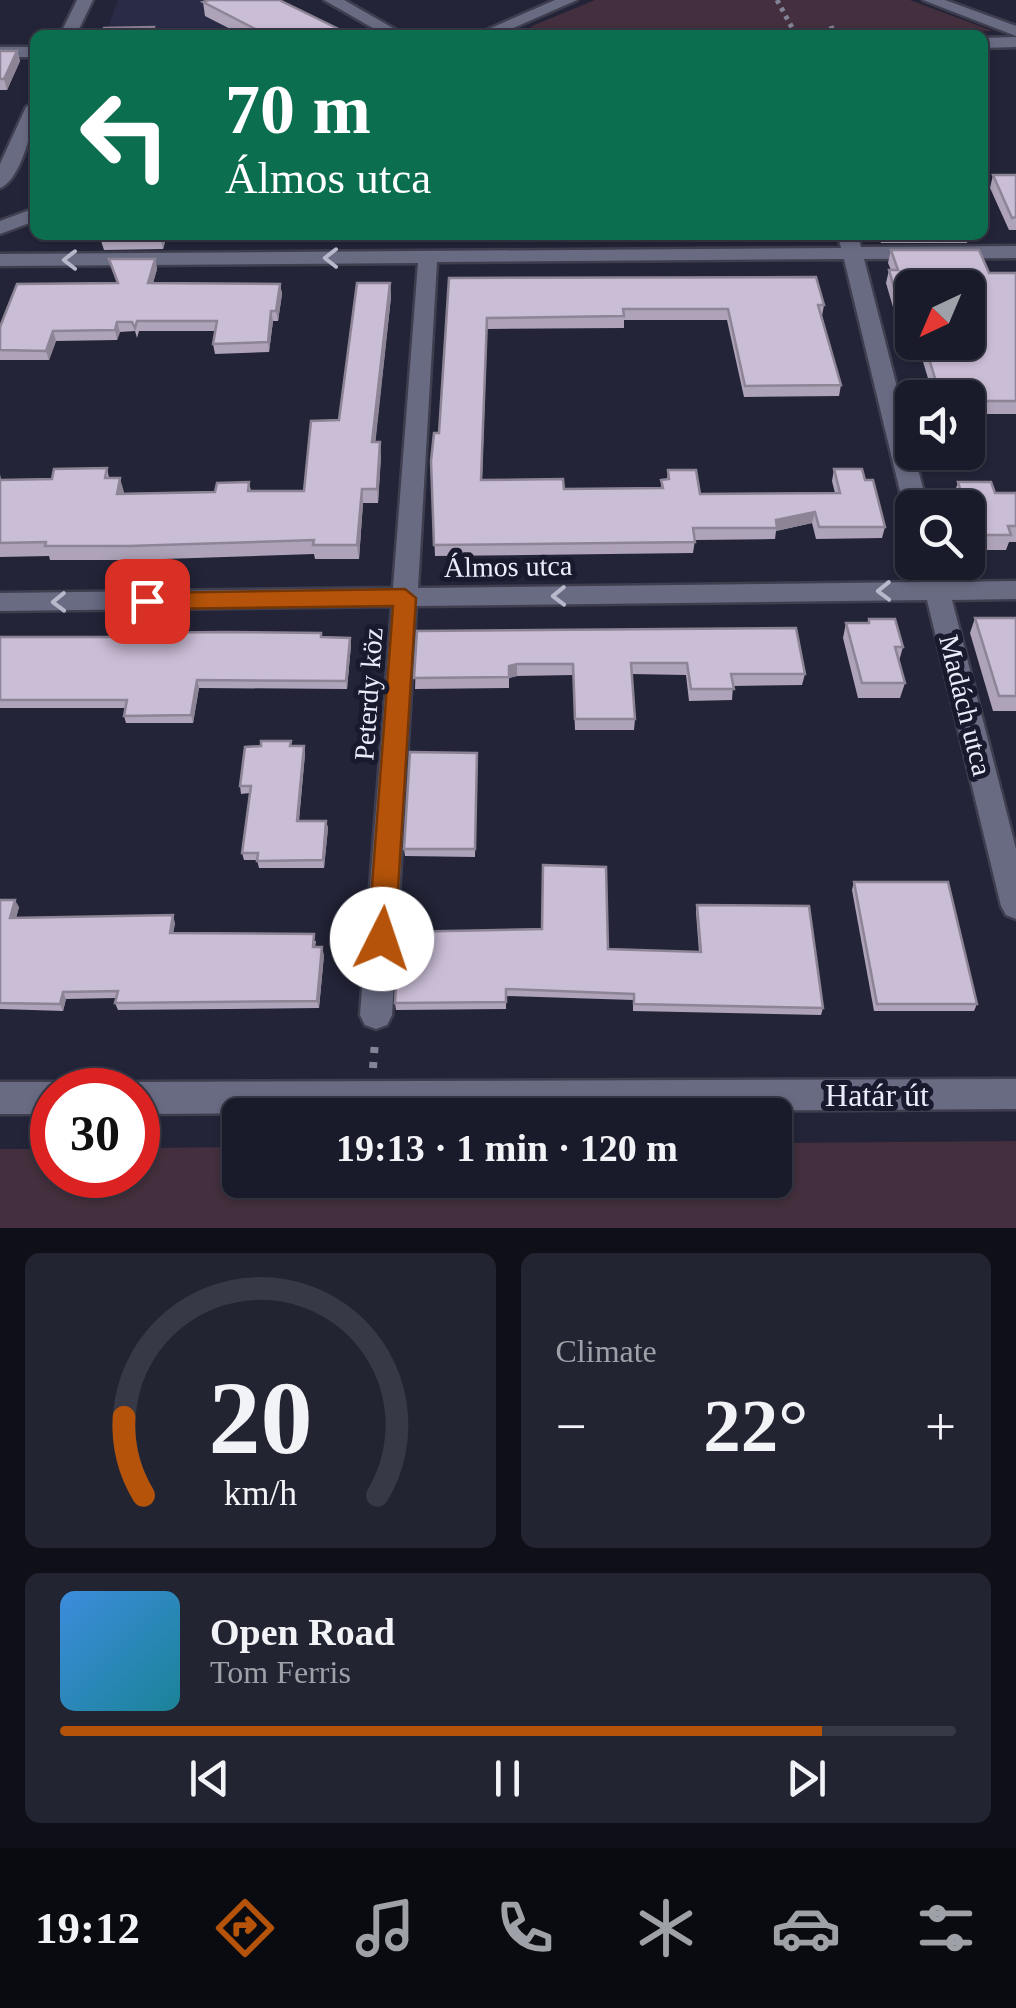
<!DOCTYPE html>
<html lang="en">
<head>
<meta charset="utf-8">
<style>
	:root { --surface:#1a1b2a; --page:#232432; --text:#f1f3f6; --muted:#9fa1a8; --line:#383947; --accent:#b45309 }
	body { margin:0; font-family:Georgia,serif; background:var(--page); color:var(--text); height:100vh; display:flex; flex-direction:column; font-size:38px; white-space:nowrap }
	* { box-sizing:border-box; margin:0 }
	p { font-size:32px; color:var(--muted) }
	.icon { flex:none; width:55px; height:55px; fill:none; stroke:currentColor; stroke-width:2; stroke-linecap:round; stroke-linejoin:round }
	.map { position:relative; height:1228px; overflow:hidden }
	.sheet { display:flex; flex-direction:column; gap:25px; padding:25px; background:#0e0f17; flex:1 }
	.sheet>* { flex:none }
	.top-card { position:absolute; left:30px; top:30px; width:958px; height:210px; border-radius:15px; box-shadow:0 2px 8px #0004,0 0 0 2px var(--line); background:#0b6e4f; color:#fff; overflow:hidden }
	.needle { width:65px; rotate:224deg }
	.tools { position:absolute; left:895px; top:270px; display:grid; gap:20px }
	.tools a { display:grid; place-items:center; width:90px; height:90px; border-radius:15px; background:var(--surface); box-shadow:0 2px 8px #0004,0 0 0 2px var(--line); font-size:50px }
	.speed { position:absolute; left:30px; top:1068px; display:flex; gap:20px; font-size:50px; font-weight:700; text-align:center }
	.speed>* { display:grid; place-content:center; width:130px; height:130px; border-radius:50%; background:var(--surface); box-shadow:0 2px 8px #0004,0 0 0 2px var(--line); line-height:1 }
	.speed .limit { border:15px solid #d22; background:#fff; color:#111 }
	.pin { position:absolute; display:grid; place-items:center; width:85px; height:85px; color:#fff; margin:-42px; border-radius:20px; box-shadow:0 5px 15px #0006 }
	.me { position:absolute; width:110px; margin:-55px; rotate:4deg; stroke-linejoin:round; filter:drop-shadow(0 0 8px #0008) }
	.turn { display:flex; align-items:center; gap:35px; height:210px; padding:0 30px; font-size:45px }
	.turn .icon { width:130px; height:130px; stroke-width:2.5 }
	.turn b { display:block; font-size:70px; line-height:85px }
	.big { font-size:75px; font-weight:700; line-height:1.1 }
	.sheet .card { flex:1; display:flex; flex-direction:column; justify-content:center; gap:15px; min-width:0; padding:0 35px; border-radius:15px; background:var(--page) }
	.sheet .dial { align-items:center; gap:0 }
	.dial svg { height:260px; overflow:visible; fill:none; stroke:var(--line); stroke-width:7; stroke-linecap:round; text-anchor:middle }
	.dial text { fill:var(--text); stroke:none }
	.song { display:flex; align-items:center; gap:30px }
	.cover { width:120px; height:120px; border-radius:15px; background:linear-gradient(135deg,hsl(210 70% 55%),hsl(190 70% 35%)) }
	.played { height:10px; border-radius:5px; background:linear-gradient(90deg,var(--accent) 85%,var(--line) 85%) }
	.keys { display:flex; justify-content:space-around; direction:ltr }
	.heat { display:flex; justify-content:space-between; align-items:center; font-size:55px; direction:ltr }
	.sheet .tiles { flex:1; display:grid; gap:25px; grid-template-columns:1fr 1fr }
	.card:last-child { grid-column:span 2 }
	.trip { position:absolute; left:222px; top:1098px; width:570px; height:100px; border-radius:15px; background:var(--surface); box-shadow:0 2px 8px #0004,0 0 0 2px var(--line); font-weight:700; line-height:100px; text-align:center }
	.tabs { display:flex; height:160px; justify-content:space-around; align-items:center; background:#0a0b11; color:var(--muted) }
	.tabs .icon { width:70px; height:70px }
	.tabs .selected { color:var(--accent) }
	.tabs b { font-size:45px; color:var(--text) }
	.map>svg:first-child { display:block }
	.built { fill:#2a2b46 }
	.green { fill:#432f3d }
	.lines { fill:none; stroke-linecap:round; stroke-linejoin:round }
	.minor-casing { stroke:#3e3e4f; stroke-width:5 }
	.tertiary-casing { stroke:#3e3e4f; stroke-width:5 }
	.secondary-casing { stroke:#3e3e4f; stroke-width:5 }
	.path-far1 { stroke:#838495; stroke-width:5; stroke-dasharray:4 5; stroke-linecap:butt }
	.path { stroke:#838495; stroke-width:8; stroke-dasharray:6 9; stroke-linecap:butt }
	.minor { fill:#696b83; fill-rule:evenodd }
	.tertiary { fill:#696b83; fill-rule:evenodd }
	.secondary { fill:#696b83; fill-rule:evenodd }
	.wall { fill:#aea3b8 }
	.shaded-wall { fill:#8d8496 }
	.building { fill:#cabdd6; stroke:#8d8496; stroke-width:2.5 }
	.oneway { stroke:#b7b9cb }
	.route { fill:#b45309; stroke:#753606; stroke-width:2.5 }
	.labels { text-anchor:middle; stroke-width:10; stroke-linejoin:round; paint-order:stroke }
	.street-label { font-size:28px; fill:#ebedfb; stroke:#1a1a2e }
	.near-street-label { font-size:32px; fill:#ebedfb; stroke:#1a1a2e }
</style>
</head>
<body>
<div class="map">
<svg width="1016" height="1228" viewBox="0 0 1016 1228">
	<rect width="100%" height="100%" fill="#232438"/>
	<path class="built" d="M118 0H253L325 35H105Z"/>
	<g class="green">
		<path d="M595 0H910L993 31 535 35 530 31 532 26Z"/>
		<path d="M1016 1141V1228H0V1149H52V1175H138V1148L240 1147V1180H775V1143Z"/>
	</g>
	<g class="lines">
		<g class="minor-casing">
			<g id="minor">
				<path d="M77 0H93L76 35H60Z"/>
				<path d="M324 0H344L405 35H385Z"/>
				<path d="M923 0H945L1016 26V36Z"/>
				<path d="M1016 37V47L982 48V38Z"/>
				<rect x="0" y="47" width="35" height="10"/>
				<path d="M35 102C35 123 21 180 0 188V164L26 107Z"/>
				<path d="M838 235H858L861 247 1016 246V258L864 259 928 508H912V515L904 508 844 259 437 262 418 588 923 582 918 562H942L947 582 1016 581V599L952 600 1016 849V919L1006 915 1001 906 927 600 416 606 392 1015 387 1025 376 1029 365 1025 360 1015 392 606 0 611V593L393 588 418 263 0 266V254L841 248Z"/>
			</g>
		</g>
		<g class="tertiary-casing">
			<g id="tertiary">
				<path d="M555 0H577L497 35H475Z"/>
				<path d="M35 208V221L0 234V221Z"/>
			</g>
		</g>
		<g class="secondary-casing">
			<g id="secondary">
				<path d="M1016 1079V1109L138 1114V1090H125L138 1082Z"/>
				<path d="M0 1082H52L65 1090H52V1114H0Z"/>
			</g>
		</g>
		<g class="path-far1">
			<path d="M777 0 796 35"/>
			<path d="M831 26 834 35"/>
		</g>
		<path class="path" d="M373 1068 375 1041"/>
		<use href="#minor" class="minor"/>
		<use href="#tertiary" class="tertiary"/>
		<use href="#secondary" class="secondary"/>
	</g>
	<g class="wall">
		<path d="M203 2 349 34 350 35H242L205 16Z"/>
		<path d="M0 51H17L20 61 7 90H0Z"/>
		<path d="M993 175H1016V230H1009L990 188Z"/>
		<path d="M99 235H167L163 249 104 250Z"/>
		<path d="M401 235H558L401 239Z"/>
		<path d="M657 235H710V237Z"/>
		<path d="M762 235H807L806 240 763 238Z"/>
		<path d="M878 235H969L967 243H881Z"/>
		<path d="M891 250 989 273H1016V414H968V398H934L917 342H968L912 288V327L909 314H895L886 283 889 270H891L888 263Z"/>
		<path d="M109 259H155L157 269 153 283 280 284 282 294 278 321H273L269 352 215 354 213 344 215 331H139L137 338 135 331 120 332 117 340 56 341 49 360H0V327L117 283Z"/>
		<path d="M449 278 824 305 822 316 841 385 839 396 744 397 727 320H624V328L487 329 482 480 564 489 661 488V480H667L668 470 700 494 835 493 832 481 834 469 865 480 885 527 882 538 816 539 812 523 776 531 775 539 695 540 693 553 435 556 431 461 439 433Z"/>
		<path d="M390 283 391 297 375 442 381 456 378 503H363L359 559H315L314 554 133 560H50L49 556 0 557V474L1 480 52 479 107 468 109 478 124 492 123 493 215 492 249 482 251 491H304L339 420Z"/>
		<path d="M958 482 995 493H1016V542H1009L1006 550H970L968 543V508H956L953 498Z"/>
		<path d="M975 618H1016V711H993L970 633Z"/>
		<path d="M869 619 903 647 899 661 905 683 900 698H858L843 638 846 623H868Z"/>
		<path d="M417 631 805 674 802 685 733 686 732 700 689 701 686 675 632 674 635 719 634 730H575L573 675 517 676 509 678V688L415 689Z"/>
		<path d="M0 637 350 638 351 645 347 689 199 688 193 723H126L124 716 125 708H0Z"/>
		<path d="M292 746H304L305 754 299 821H326L328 828 324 868H259L257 860H244L242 853 250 793 241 794 240 786Z"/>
		<path d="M477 753 475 857 405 856 404 849Z"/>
		<path d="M854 882 977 1004 974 1011H874L852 890Z"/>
		<path d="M0 900 19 907 16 918 175 923 173 933 316 941 315 947 324 955 319 1008 118 1010 115 1003 116 998 66 999 63 1011 0 1009Z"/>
		<path d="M697 905 823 1008 821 1015 633 1011V1000L506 996V1009L396 1010 395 1003 542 929 608 949 699 952 696 912Z"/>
	</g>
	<g class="shaded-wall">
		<path d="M17 51 20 61 7 90 4 79Z"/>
		<path d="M160 235H167L163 249Z"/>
		<path d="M155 259 157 269 150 293 148 283Z"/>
		<path d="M390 283 391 297 374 456 372 442Z"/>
		<path d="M280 284 282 294 278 321 276 311Z"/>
		<path d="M271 311 273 321 269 352 268 342Z"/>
		<path d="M117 322 120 332 117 340 115 330Z"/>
		<path d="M53 331 56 341 49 360 46 351Z"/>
		<path d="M380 442 381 456 378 503 377 489Z"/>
		<path d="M120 478 124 492 121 507 117 494Z"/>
		<path d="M362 489 363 503 359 559 357 545Z"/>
		<path d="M815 512 812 523 776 531V520Z"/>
		<path d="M350 638 351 645 347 689 346 681Z"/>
		<path d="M517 664V676L509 678V666Z"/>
		<path d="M197 680 199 688 193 723 191 715Z"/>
		<path d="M304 746 305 754 298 828 297 821Z"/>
		<path d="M326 821 328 828 324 868 323 860Z"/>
		<path d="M15 900 19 907 14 925 10 918Z"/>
		<path d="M173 915 175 923 172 940 170 933Z"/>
		<path d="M322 947 324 955 319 1008 317 1001Z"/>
		<path d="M63 992 66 999 63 1011 60 1004Z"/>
	</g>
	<g class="building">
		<path d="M209 0H279L349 34 259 35 263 33 203 2Z"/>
		<path d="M154 27 152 35H101L104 28Z"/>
		<path d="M0 51H17L4 79H0Z"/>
		<path d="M993 175H1016V217L1012 218Z"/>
		<path d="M891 250H979L989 273H1016V401H968V398H941L924 342H968V288H912V304V301H898L889 270H898Z"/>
		<path d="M109 259H155L148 283 280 284 276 311H271L268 342 213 344 217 321H137L135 328 132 322H117L115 330 53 331 46 351 0 350V327L17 284 118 283Z"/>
		<path d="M816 277 824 305H818L841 385 745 386 728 309H623L624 316 487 318 481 480 563 479 564 489 663 488 661 480 669 479 668 470H696L700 494 840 493 834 469H862L865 480H873L885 527H819L815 512 776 520 777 528H693L695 542 434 545 431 461 434 433H439L449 278Z"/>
		<path d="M357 283H390L372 442H380L377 489H362L357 545H313L314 540 129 546H45L46 542 0 543V480L52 479 54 469 107 468 105 478H120L117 494 215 492 217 483 249 482 248 491H304L311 421 339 420Z"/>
		<path d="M958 482H991L995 493H1016V526H1008L1011 535H975L968 513V508H966Z"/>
		<path d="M975 618H1016V696H999Z"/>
		<path d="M869 619H895L903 647H895L905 683H862L846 623H869Z"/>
		<path d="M796 628 805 674H731L734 689H691L687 663H631L635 719H575L573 664H517L509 666V677L414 678 417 631Z"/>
		<path d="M226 632 321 633V637L350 638 346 681 197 680 191 715 124 716 127 700H0V637H120L121 633Z"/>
		<path d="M261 741H291L290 746H304L297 821H326L323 860 257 861 258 853H242L251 786H240L245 747 261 746Z"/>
		<path d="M410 752 477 753 475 849H404Z"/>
		<path d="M543 865 606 867 608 949 701 952 697 905 809 906 823 1008 634 1004V994L506 989V1002L395 1003 399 932 542 929Z"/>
		<path d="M854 882H948L977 1004H877Z"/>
		<path d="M0 900H15L10 918 173 915 170 933 314 934 313 947H322L317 1001 115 1003 118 991 63 992 60 1004 0 1003Z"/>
	</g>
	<defs><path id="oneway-chevron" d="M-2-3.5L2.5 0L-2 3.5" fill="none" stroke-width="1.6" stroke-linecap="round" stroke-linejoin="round" transform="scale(2.5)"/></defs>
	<g class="oneway">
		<use href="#oneway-chevron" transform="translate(331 258) rotate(180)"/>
		<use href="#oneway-chevron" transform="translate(70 260) rotate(180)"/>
		<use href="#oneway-chevron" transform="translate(884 591) rotate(179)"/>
		<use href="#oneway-chevron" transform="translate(559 596) rotate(179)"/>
		<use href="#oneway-chevron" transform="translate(59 602) rotate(179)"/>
	</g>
	<path class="route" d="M405 589 416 598 395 939 391 948 382 951 372 948 368 939 393 606 147 609 136 601 147 593Z"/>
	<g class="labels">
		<g class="street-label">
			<text transform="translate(508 566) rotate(-1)" y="10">Álmos utca</text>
			<text transform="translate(368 694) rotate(-86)" y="10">Peterdy köz</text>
			<text transform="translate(966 705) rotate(76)" y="10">Madách utca</text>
		</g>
		<g class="near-street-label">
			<text x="877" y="1106">Határ út</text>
		</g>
	</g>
</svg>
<div class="tools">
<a><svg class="needle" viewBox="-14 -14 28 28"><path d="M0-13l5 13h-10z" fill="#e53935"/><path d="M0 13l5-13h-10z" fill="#9fa1a8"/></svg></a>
<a><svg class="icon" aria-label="sound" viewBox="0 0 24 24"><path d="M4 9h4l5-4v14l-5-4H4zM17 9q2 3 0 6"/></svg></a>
<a><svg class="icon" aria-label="search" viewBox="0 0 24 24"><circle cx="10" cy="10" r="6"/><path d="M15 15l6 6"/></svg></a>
</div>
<div class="speed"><div class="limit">30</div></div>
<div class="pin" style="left:147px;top:601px;background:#d93025"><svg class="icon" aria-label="arrive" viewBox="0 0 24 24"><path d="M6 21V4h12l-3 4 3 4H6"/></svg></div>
<svg class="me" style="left:382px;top:939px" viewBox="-20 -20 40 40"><circle r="19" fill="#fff"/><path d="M0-13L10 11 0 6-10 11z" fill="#b45309"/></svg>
<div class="trip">19:13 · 1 min · 120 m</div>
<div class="top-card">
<div class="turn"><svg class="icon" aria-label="left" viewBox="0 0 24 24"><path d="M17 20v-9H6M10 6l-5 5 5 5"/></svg><div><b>70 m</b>Álmos utca</div></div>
</div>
</div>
<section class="sheet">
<div class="tiles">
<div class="card dial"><svg viewBox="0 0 100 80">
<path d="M14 69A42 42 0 1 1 86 69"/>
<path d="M14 69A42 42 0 0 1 8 45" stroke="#b45309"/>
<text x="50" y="56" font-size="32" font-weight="700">20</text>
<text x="50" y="72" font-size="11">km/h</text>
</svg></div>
<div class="card"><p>Climate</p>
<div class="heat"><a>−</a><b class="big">22°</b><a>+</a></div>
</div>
<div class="card">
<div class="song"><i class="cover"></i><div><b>Open Road</b><p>Tom Ferris</p></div></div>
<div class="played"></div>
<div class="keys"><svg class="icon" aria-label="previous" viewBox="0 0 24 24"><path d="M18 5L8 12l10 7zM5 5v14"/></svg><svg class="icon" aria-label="pause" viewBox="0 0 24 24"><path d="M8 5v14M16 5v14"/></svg><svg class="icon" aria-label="next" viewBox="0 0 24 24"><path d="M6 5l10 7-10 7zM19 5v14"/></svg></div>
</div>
</div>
</section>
<nav class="tabs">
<b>19:12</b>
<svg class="icon selected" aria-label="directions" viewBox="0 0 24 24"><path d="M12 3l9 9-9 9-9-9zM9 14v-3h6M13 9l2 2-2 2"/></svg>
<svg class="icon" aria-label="music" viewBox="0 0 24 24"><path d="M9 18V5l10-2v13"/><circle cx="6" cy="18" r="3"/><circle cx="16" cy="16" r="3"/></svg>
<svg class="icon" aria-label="phone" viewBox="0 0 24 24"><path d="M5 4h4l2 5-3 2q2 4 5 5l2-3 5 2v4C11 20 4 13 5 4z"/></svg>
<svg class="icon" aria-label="climate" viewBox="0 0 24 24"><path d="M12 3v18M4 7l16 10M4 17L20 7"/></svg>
<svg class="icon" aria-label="car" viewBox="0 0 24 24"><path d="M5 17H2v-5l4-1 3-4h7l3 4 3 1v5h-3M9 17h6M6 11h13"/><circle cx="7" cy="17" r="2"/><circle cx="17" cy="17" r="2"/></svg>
<svg class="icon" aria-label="filters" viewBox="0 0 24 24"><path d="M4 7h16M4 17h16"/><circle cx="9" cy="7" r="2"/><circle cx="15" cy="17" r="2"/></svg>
</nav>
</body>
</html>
